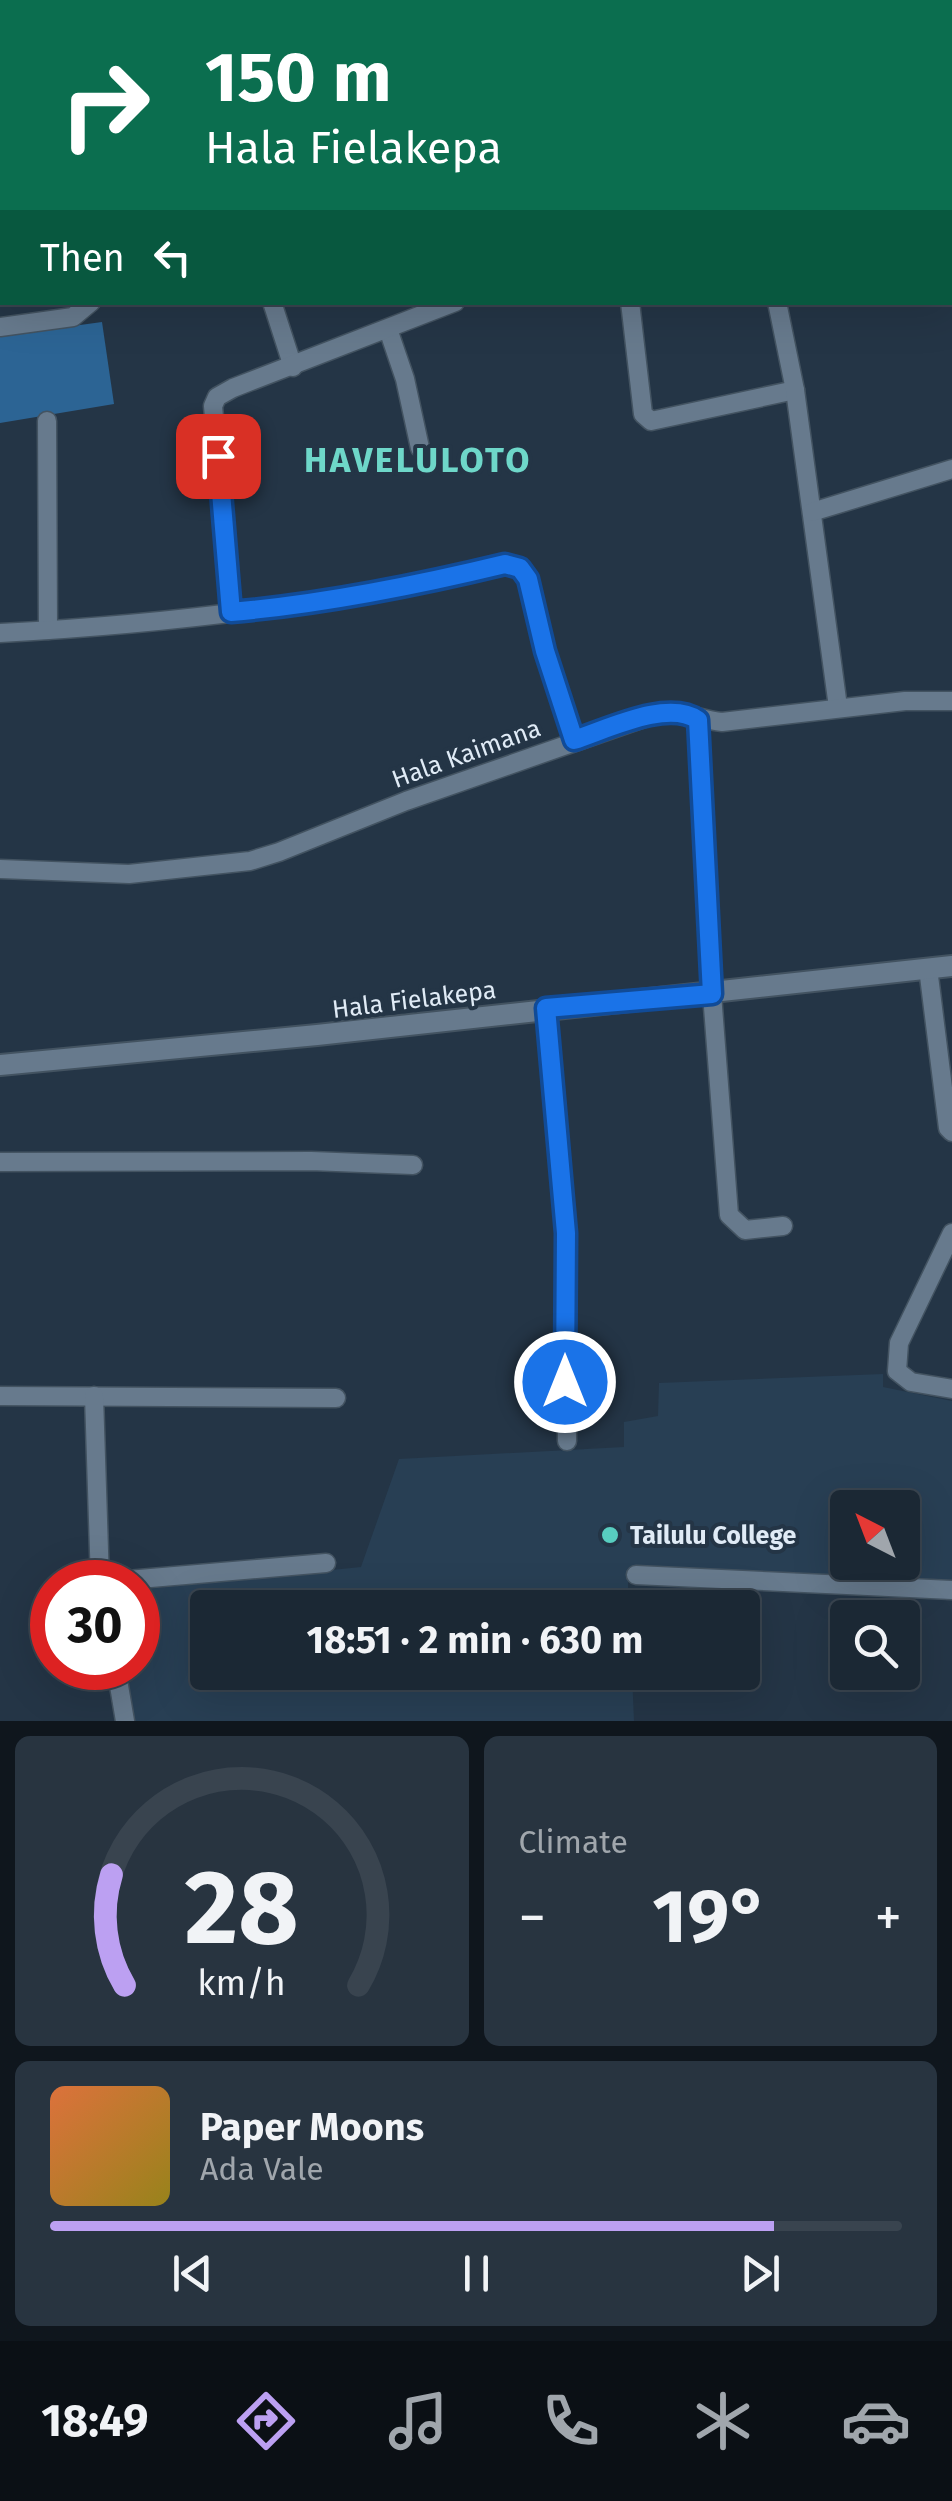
<!DOCTYPE html>
<html lang="en">
<head>
<meta charset="utf-8">
<style>
	:root { --surface:#1b2834; --page:#283440; --text:#f1f3f6; --muted:#a0a6ac; --line:#39444f; --accent:#bca0f2 }
	body { margin:0; font-family:"Fira Sans",sans-serif; background:var(--page); color:var(--text); height:100vh; display:flex; flex-direction:column; font-size:38px; white-space:nowrap }
	* { box-sizing:border-box; margin:0 }
	p { font-size:32px; color:var(--muted) }
	.icon { flex:none; width:55px; height:55px; fill:none; stroke:currentColor; stroke-width:2; stroke-linecap:round; stroke-linejoin:round }
	.map { position:relative; height:1721px; overflow:hidden }
	.panel { display:flex; flex-direction:column; gap:15px; padding:15px; background:#0f161d; flex:1 }
	.panel>* { flex:none }
	.hud { position:absolute; left:0px; top:0px; width:952px; height:305px; box-shadow:0 10px 40px #0002,0 0 0 2px var(--line); background:#0b6e4f; color:#fff; overflow:hidden }
	.needle { width:65px; rotate:318deg }
	.controls { position:absolute; left:830px; top:1490px; display:grid; gap:20px }
	.controls a { display:grid; place-items:center; width:90px; height:90px; border-radius:10px; background:var(--surface); box-shadow:0 10px 40px #0002,0 0 0 2px var(--line); font-size:50px }
	.speed { position:absolute; left:30px; top:1560px; display:flex; gap:20px; font-size:50px; font-weight:700; text-align:center }
	.speed>* { display:grid; place-content:center; width:130px; height:130px; border-radius:50%; background:var(--surface); box-shadow:0 10px 40px #0002,0 0 0 2px var(--line); line-height:1 }
	.speed .limit { border:15px solid #d22; background:#fff; color:#111 }
	.pin { position:absolute; display:grid; place-items:center; width:85px; height:85px; color:#fff; margin:-42px; border-radius:20px; box-shadow:0 5px 15px #0006 }
	.me { position:absolute; width:110px; margin:-55px; rotate:0deg; stroke-linejoin:round; filter:drop-shadow(0 0 8px #0008) }
	.turn { display:flex; align-items:center; gap:35px; height:210px; padding:0 40px; font-size:45px }
	.turn .icon { width:130px; height:130px; stroke-width:2.5 }
	.turn b { display:block; font-size:70px; line-height:85px }
	.then { display:flex; align-items:center; height:95px; padding:0 40px; background:#0003; gap:20px; font-size:38px }
	.big { font-size:75px; font-weight:700; line-height:1.1 }
	.panel .card { flex:1; display:flex; flex-direction:column; justify-content:center; gap:15px; min-width:0; padding:0 35px; border-radius:15px; background:var(--page) }
	.panel .dial { align-items:center; gap:0 }
	.dial svg { height:260px; overflow:visible; fill:none; stroke:var(--line); stroke-width:7; stroke-linecap:round; text-anchor:middle }
	.dial text { fill:var(--text); stroke:none }
	.song { display:flex; align-items:center; gap:30px }
	.cover { width:120px; height:120px; border-radius:15px; background:linear-gradient(135deg,hsl(20 70% 55%),hsl(50 70% 35%)) }
	.played { height:10px; border-radius:5px; background:linear-gradient(90deg,var(--accent) 85%,var(--line) 85%) }
	.keys { display:flex; justify-content:space-around; direction:ltr }
	.heat { display:flex; justify-content:space-between; align-items:center; font-size:55px; direction:ltr }
	.panel .tiles { flex:1; display:grid; gap:15px; grid-template-columns:1fr 1fr }
	.card:last-child { grid-column:span 2 }
	.trip { position:absolute; left:190px; top:1590px; width:570px; height:100px; border-radius:10px; background:var(--surface); box-shadow:0 10px 40px #0002,0 0 0 2px var(--line); font-weight:700; line-height:100px; text-align:center }
	.dock { display:flex; height:160px; justify-content:space-around; align-items:center; background:#0b1015; color:var(--muted) }
	.dock .icon { width:70px; height:70px }
	.dock .on { color:var(--accent) }
	.dock b { font-size:45px; color:var(--text) }
	.map>svg:first-child { display:block }
	.built { fill:#283f54; fill-rule:evenodd }
	.forest { fill:#2c6494 }
	.lines { fill:none; stroke-linecap:round; stroke-linejoin:round }
	.minor-casing { stroke:#435361; stroke-width:21 }
	.tertiary-casing { stroke:#435361; stroke-width:24 }
	.minor { stroke:#677a8d; stroke-width:18 }
	.tertiary { stroke:#677a8d; stroke-width:20 }
	.route-casing { stroke:#114b97; stroke-width:25 }
	.route { stroke:#1a73e8; stroke-width:18 }
	.poi-dot { fill:#58cec0; stroke:#243546; stroke-width:4 }
	.labels { text-anchor:middle; stroke-width:8; stroke-linejoin:round; paint-order:stroke }
	.street-label { font-size:25px; fill:#e0ebf6; stroke:#243546 }
	.poi-label { font-size:25px; font-weight:bold; fill:#e0ebf6; stroke:#243546; text-anchor:start }
	.district-label { font-size:35px; font-weight:bold; letter-spacing:2.5px; fill:#6ed7c9; stroke:#243546 }
</style>
</head>
<body>
<div class="map">
<svg width="952" height="1721" viewBox="0 0 952 1721">
	<rect width="100%" height="100%" fill="#243546"/>
	<path class="built" d="M883 1374V1387L952 1401V1586L628 1571V1607L208 1608V1672L632 1673 634 1721H132L123 1668H138V1590L361 1567 399 1459 624 1447V1422L658 1416 659 1383ZM848 1508H902V1562H848Z"/>
	<path class="forest" d="M102 322 114 404 0 423V336Z"/>
	<g class="lines">
		<g class="minor-casing">
			<g id="minor">
				<path d="M86 0V2"/>
				<path d="M512 0V2"/>
				<path d="M638 0 639 2"/>
				<path d="M809 0V2"/>
				<path d="M365 2V0"/>
				<path d="M0 136H2"/>
				<path d="M272 302 293 367"/>
				<path d="M630 302 643 414 651 421 795 390"/>
				<path d="M777 302 795 390 838 707"/>
				<path d="M0 327 73 317 91 302"/>
				<path d="M388 329 405 379 420 448"/>
				<path d="M47 421 48 630"/>
				<path d="M812 512 952 469"/>
				<path d="M231 612 213 406 217 397 233 388 455 302"/>
				<path d="M0 633C170 624 339 604 505 564L520 568 528 579 545 651 574 740"/>
				<path d="M698 720 712 994 729 1215 745 1230 783 1226"/>
				<path d="M0 869 129 874 250 861 279 852 406 801 661 712C683 710 700 720 722 722L905 701H952"/>
				<path d="M928 968 948 1128 952 1132"/>
				<path d="M546 1008 566 1233 567 1441"/>
				<path d="M0 1162 311 1161 413 1165"/>
				<path d="M952 1233 899 1343 897 1371 911 1382 952 1389"/>
				<path d="M0 1396 336 1398"/>
				<path d="M94 1396 100 1582"/>
				<path d="M636 1575 952 1590"/>
				<path d="M104 1582 326 1563"/>
				<path d="M116 1668 125 1721"/>
			</g>
		</g>
		<g class="tertiary-casing">
			<path id="tertiary" d="M0 1065 317 1035 952 966"/>
		</g>
		<use href="#minor" class="minor"/>
		<use href="#tertiary" class="tertiary"/>
	</g>
	<g class="lines">
		<g class="route-casing">
			<path id="route" d="M218 456 231 612C324 604 414 586 505 564L520 568 528 579 545 651 574 740C608 729 668 699 698 720L712 994 546 1008 566 1233 565 1382"/>
		</g>
		<use href="#route" class="route"/>
	</g>
	<circle class="poi-dot" cx="610" cy="1535" r="10"/>
	<g class="labels">
		<g class="street-label">
			<text transform="translate(466 753) rotate(-20)" y="9">Hala Kaimana</text>
			<text transform="translate(414 999) rotate(-7)" y="9">Hala Fielakepa</text>
		</g>
		<g class="poi-label">
			<text x="630" y="1544">Tailulu College</text>
		</g>
		<g class="district-label">
			<text x="418" y="472">HAVELULOTO</text>
		</g>
	</g>
</svg>
<div class="controls">
<a><svg class="needle" viewBox="-14 -14 28 28"><path d="M0-13l5 13h-10z" fill="#e53935"/><path d="M0 13l5-13h-10z" fill="#a0a6ac"/></svg></a>
<a><svg class="icon" aria-label="search" viewBox="0 0 24 24"><circle cx="10" cy="10" r="6"/><path d="M15 15l6 6"/></svg></a>
</div>
<div class="speed"><div class="limit">30</div></div>
<div class="pin" style="left:218px;top:456px;background:#d93025"><svg class="icon" aria-label="arrive" viewBox="0 0 24 24"><path d="M6 21V4h12l-3 4 3 4H6"/></svg></div>
<svg class="me" style="left:565px;top:1382px" viewBox="-20 -20 40 40"><circle r="17" fill="#1a73e8" stroke="#fff" stroke-width="3"/><path d="M0-11L8 9 0 5-8 9z" fill="#fff"/></svg>
<div class="trip">18:51 · 2 min · 630 m</div>
<div class="hud">
<div class="turn"><svg class="icon" aria-label="right" viewBox="0 0 24 24"><path d="M7 20v-9h11M14 6l5 5-5 5"/></svg><div><b>150 m</b>Hala Fielakepa</div></div>
<div class="then">Then<svg class="icon" aria-label="left" viewBox="0 0 24 24"><path d="M17 20v-9H6M10 6l-5 5 5 5"/></svg></div>
</div>
</div>
<section class="panel">
<div class="tiles">
<div class="card dial"><svg viewBox="0 0 100 80">
<path d="M14 69A42 42 0 1 1 86 69"/>
<path d="M14 69A42 42 0 0 1 10 35" stroke="#bca0f2"/>
<text x="50" y="56" font-size="32" font-weight="700">28</text>
<text x="50" y="72" font-size="11">km/h</text>
</svg></div>
<div class="card"><p>Climate</p>
<div class="heat"><a>−</a><b class="big">19°</b><a>+</a></div>
</div>
<div class="card">
<div class="song"><i class="cover"></i><div><b>Paper Moons</b><p>Ada Vale</p></div></div>
<div class="played"></div>
<div class="keys"><svg class="icon" aria-label="previous" viewBox="0 0 24 24"><path d="M18 5L8 12l10 7zM5 5v14"/></svg><svg class="icon" aria-label="pause" viewBox="0 0 24 24"><path d="M8 5v14M16 5v14"/></svg><svg class="icon" aria-label="next" viewBox="0 0 24 24"><path d="M6 5l10 7-10 7zM19 5v14"/></svg></div>
</div>
</div>
</section>
<nav class="dock">
<b>18:49</b>
<svg class="icon on" aria-label="directions" viewBox="0 0 24 24"><path d="M12 3l9 9-9 9-9-9zM9 14v-3h6M13 9l2 2-2 2"/></svg>
<svg class="icon" aria-label="music" viewBox="0 0 24 24"><path d="M9 18V5l10-2v13"/><circle cx="6" cy="18" r="3"/><circle cx="16" cy="16" r="3"/></svg>
<svg class="icon" aria-label="phone" viewBox="0 0 24 24"><path d="M5 4h4l2 5-3 2q2 4 5 5l2-3 5 2v4C11 20 4 13 5 4z"/></svg>
<svg class="icon" aria-label="climate" viewBox="0 0 24 24"><path d="M12 3v18M4 7l16 10M4 17L20 7"/></svg>
<svg class="icon" aria-label="car" viewBox="0 0 24 24"><path d="M5 17H2v-5l4-1 3-4h7l3 4 3 1v5h-3M9 17h6M6 11h13"/><circle cx="7" cy="17" r="2"/><circle cx="17" cy="17" r="2"/></svg>
</nav>
</body>
</html>
